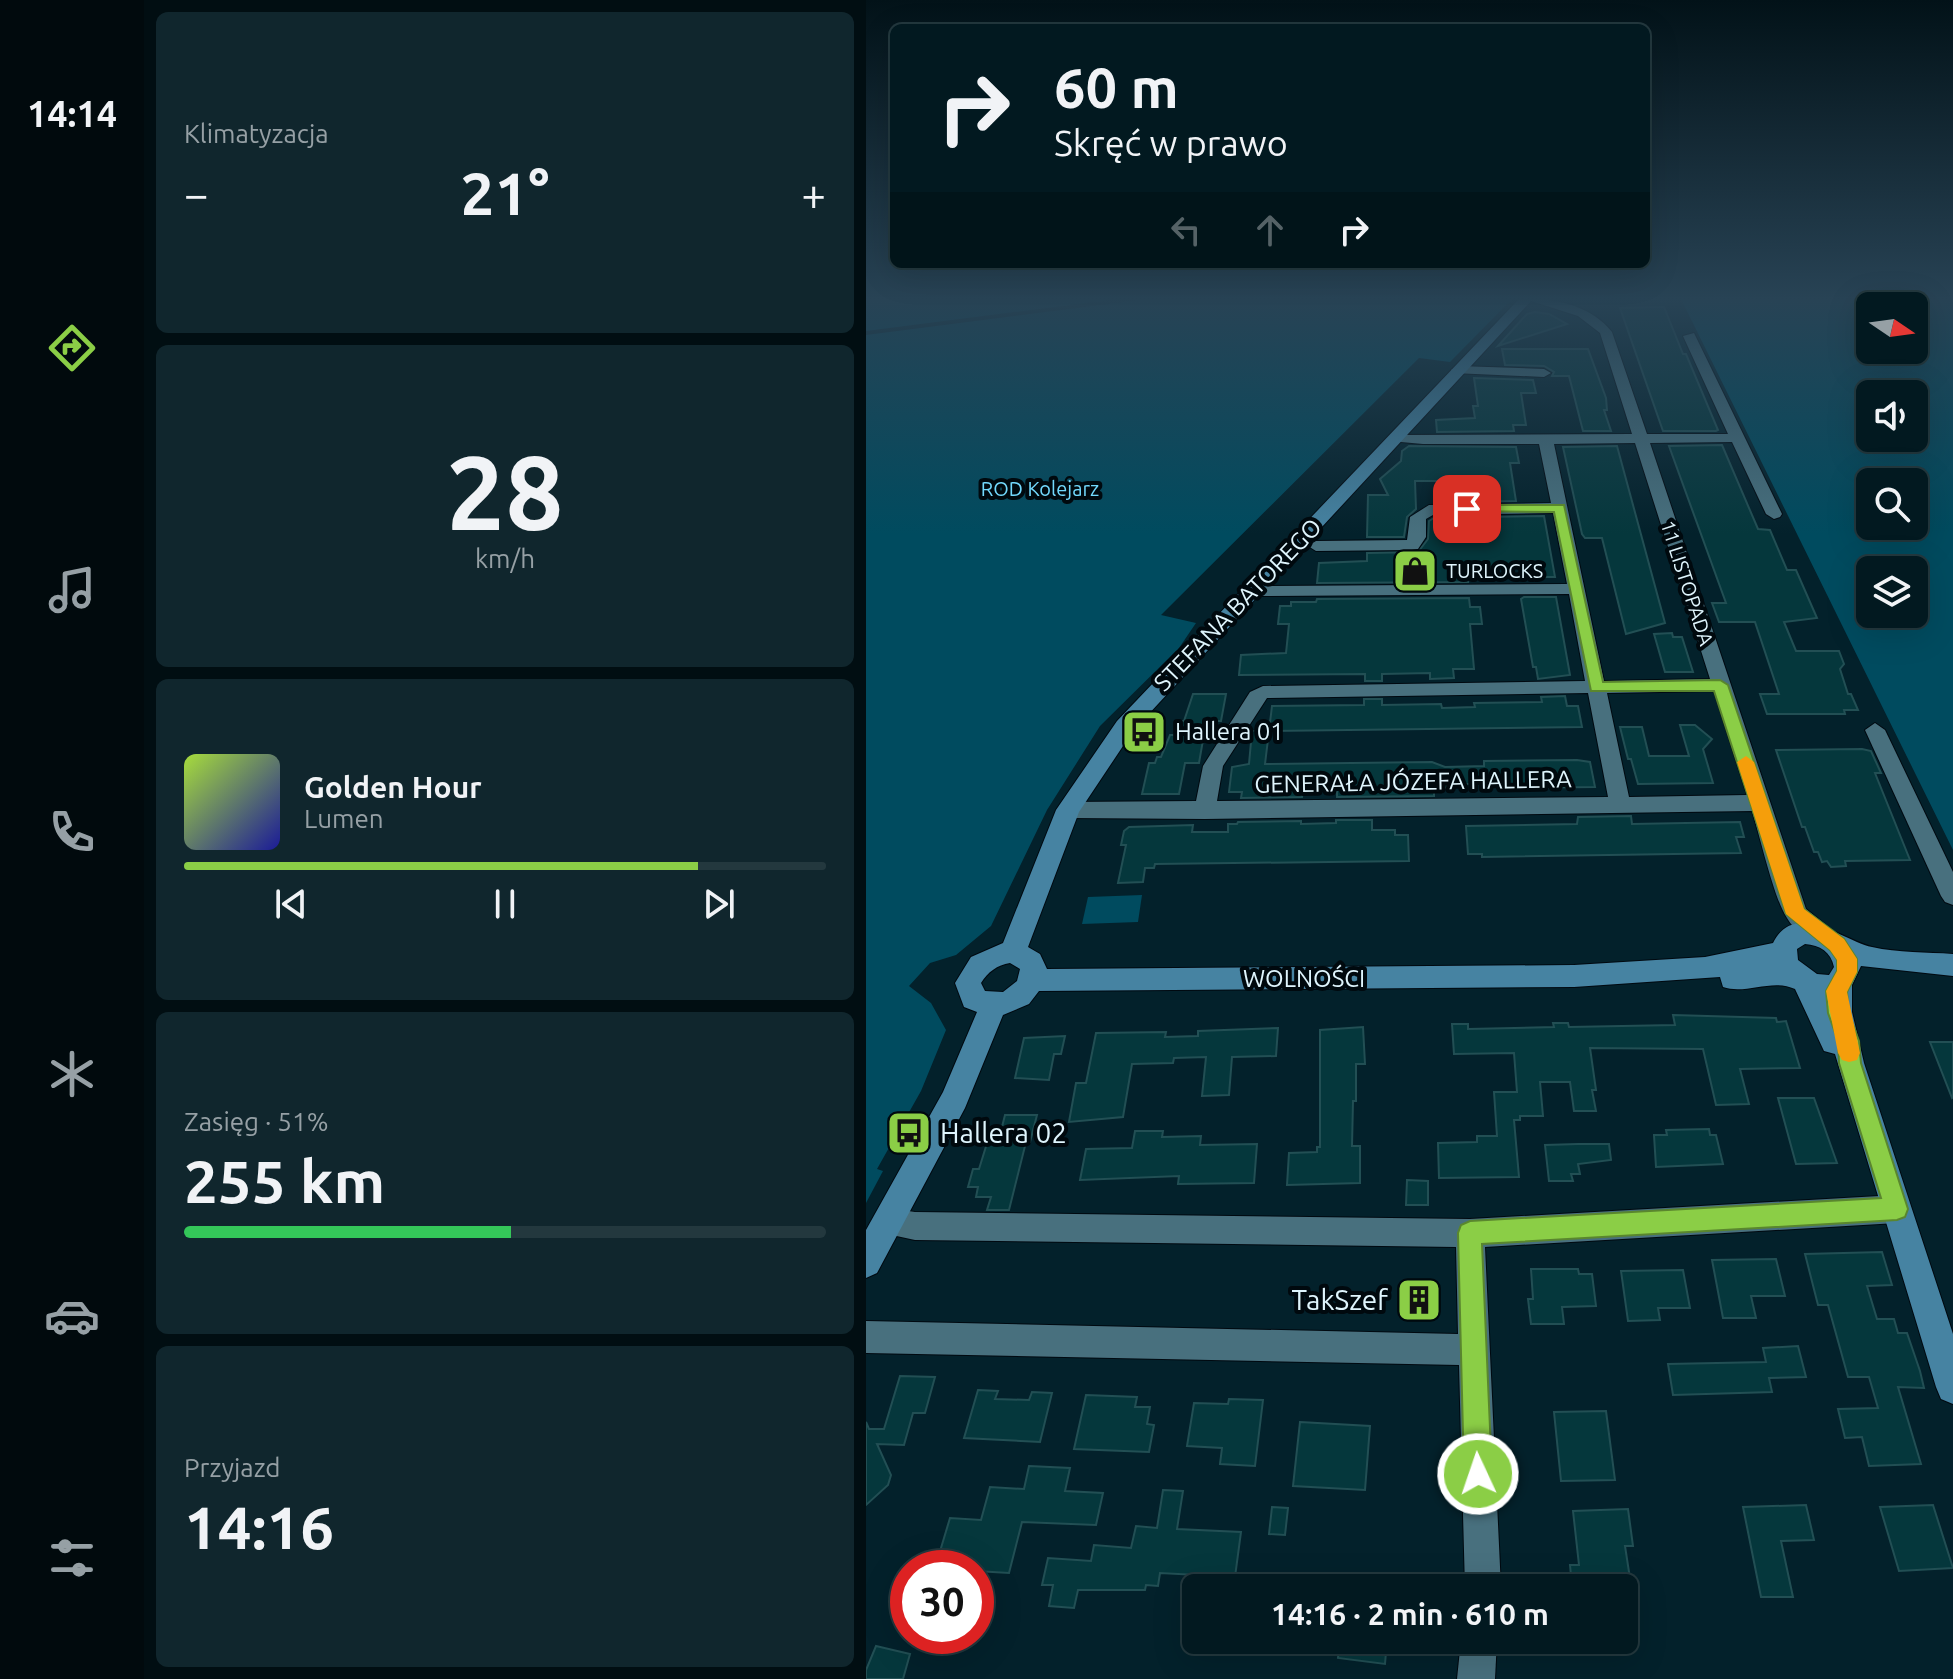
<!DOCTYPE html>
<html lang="pl">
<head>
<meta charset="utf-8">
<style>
	:root { --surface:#021920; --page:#10262d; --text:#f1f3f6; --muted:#96a0a5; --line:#23383e; --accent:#8bce46 }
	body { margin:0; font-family:Ubuntu,sans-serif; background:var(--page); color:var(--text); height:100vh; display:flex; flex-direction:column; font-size:30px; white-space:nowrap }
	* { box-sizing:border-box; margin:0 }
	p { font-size:26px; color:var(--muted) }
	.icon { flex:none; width:44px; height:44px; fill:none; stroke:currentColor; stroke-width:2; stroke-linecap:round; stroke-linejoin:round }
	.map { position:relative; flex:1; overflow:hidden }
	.panel { display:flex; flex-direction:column; gap:12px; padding:12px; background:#010e12; width:722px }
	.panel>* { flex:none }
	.guide { position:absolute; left:24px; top:24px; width:760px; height:244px; border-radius:12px; box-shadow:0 8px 32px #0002,0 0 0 2px var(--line); background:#021920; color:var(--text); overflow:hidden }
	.needle { width:52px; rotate:103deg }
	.buttons { position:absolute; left:990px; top:292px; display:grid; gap:16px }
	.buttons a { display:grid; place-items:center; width:72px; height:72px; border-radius:12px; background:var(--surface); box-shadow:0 8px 32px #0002,0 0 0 2px var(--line); font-size:40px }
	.speed { position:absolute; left:24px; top:1550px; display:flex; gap:16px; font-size:40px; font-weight:700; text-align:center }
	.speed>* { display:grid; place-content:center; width:104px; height:104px; border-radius:50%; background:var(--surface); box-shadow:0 8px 32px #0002,0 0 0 2px var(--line); line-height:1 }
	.speed .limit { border:12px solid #d22; background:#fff; color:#111 }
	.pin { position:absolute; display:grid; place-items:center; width:68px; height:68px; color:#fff; margin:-34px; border-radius:16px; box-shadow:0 4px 12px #0006 }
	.me { position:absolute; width:88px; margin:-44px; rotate:357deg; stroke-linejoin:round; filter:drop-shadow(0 0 6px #0008) }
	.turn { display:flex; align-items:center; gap:28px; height:168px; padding:0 32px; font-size:36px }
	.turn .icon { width:104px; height:104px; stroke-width:2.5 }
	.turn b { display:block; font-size:56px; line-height:68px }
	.lanes { display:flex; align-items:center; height:76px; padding:0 32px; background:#0003; justify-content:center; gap:40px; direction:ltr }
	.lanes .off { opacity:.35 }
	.big { font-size:60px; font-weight:700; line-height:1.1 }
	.panel .card { flex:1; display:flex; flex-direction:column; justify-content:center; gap:12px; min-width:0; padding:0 28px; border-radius:12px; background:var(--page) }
	.panel .dial { align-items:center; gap:0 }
	.dial b { font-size:104px; line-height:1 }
	.song { display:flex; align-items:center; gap:24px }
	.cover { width:96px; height:96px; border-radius:12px; background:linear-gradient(135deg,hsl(80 70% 55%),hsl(240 70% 35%)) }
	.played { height:8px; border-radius:4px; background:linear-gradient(90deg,var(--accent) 80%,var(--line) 80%) }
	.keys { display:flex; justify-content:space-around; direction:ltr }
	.heat { display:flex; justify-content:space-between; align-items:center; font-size:44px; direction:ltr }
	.charge { height:12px; border-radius:6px; background:linear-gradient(90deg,#34c759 51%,var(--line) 0) }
	.trip { position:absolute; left:316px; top:1574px; width:456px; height:80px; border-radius:12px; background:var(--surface); box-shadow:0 8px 32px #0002,0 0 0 2px var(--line); font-weight:700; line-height:80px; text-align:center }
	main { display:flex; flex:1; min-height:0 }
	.tab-bar { display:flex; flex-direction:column; width:144px; justify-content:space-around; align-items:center; background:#010a0d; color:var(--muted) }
	.tab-bar .icon { width:56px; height:56px }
	.tab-bar .active { color:var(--accent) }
	.tab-bar b { font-size:36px; color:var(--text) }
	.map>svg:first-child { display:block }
	.green { fill:#004b5f; fill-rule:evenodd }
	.building { fill:#05373c; stroke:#224f54; stroke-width:2 }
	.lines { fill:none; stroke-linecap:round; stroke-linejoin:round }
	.street-casing { stroke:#000910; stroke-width:2 }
	.secondary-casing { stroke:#000910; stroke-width:2 }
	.street { fill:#48707e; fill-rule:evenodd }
	.secondary { fill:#4683a2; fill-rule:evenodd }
	.route { fill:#8bce46; stroke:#5a862e; stroke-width:2 }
	.slow { fill:#f59e0b }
	.labels { text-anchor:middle; stroke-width:8; stroke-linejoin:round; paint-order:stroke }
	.far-park-label { font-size:20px; fill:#72d9fd; stroke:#00090e }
	.far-poi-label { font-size:20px; fill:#dff5fd; stroke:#00090e; text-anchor:start }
	.far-street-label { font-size:20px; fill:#dff5fd; stroke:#00090e }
	.street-label { font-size:24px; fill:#dff5fd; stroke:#00090e }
	.poi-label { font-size:24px; fill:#dff5fd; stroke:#00090e; text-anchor:start }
	.near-poi-label { font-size:28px; fill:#dff5fd; stroke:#00090e; text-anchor:start }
</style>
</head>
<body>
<main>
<nav class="tab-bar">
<b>14:14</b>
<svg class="icon active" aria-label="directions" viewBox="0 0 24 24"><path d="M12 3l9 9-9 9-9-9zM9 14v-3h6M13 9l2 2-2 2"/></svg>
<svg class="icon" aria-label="music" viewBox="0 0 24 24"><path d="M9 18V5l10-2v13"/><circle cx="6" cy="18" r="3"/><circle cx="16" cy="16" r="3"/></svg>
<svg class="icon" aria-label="phone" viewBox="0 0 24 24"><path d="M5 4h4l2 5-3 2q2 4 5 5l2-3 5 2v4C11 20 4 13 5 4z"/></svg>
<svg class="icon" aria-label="climate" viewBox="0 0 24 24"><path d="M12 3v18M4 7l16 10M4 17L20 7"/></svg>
<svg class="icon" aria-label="car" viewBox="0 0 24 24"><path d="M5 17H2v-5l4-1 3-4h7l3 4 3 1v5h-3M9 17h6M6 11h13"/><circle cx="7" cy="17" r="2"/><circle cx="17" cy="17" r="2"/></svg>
<svg class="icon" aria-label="filters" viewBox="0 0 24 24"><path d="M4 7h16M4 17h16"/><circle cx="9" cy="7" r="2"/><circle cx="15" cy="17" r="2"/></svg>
</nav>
<section class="panel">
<div class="card"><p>Klimatyzacja</p>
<div class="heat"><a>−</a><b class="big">21°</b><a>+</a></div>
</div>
<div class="card dial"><b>28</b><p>km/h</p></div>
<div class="card">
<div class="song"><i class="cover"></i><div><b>Golden Hour</b><p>Lumen</p></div></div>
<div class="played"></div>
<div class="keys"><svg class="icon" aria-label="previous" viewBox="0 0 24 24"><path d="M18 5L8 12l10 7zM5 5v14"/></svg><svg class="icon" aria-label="pause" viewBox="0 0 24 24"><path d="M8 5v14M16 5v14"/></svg><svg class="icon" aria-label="next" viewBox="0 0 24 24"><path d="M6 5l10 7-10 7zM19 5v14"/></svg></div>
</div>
<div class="card"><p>Zasięg · 51%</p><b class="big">255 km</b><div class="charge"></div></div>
<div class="card"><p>Przyjazd</p><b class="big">14:16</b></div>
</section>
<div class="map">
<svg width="1087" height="1679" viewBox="0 0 1087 1679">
	<rect width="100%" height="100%" fill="#03212b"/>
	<g class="green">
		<path d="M0 299H251L0 331Z"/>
		<path d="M281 299H646L584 362 553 358 549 362 295 615 330 623 313 648 234 726 181 810 125 926 90 955 64 963 43 986 65 1003 80 1030 55 1091 11 1169 17 1171 0 1203V335Z"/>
		<path d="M815 299H1087V850ZM1048 306V350H1004V306ZM1048 394V438H1004V394ZM1048 482V526H1004V482ZM1048 570V614H1004V570Z"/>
		<path d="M276 895 272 922 216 924 222 897Z"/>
	</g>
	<g class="building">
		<path d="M798 307 817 354H820L852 430 850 431H797L754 308Z"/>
		<path d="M669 312 683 314 701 324 632 346 661 314Z"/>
		<path d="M636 349H722L740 398 741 410H738L745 431H717L703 376H686L688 372 678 366 639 365Z"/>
		<path d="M608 378 667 380 670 393H655L660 425H647L648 431 571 432 570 420 609 418 607 406H612Z"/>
		<path d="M856 445 892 529 904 530 921 570H930L951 618 918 622 930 651H973L978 664 974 669 982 694H985L992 710H978L979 714H901L894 694H913L889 622H853L846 603H860L803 446Z"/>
		<path d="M543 446 650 447 653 463H644L650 501 584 502 582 481H549L550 509 541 517 538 537H501L502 495H522L514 479 535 461 536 451Z"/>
		<path d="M751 446 799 623 760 634 736 538H719L716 534 697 447Z"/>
		<path d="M678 516 689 577H660L658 566H628L629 578H601L602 582 451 583 453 563 501 561V553L552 552 562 539 563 521 568 518Z"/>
		<path d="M658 597H690L704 675 672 679 670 667H667L655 599Z"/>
		<path d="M603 598 604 607H614L616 624H604L608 669H587L588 678 564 679V673L516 674V681H499V674L373 675 375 655 420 653 423 624H412L414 606H425V602H450L451 599Z"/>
		<path d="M806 633 807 637H816L827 672H799L788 634Z"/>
		<path d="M327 694H360L355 721H350L346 740H337L333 763H319L313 794H276L283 763H289L291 757H295L304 735H308L314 721H318Z"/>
		<path d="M699 696 701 706H712L716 727 403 731 406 706 498 705V699H516V705L575 704 576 708 609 707 608 703 676 702 675 697Z"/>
		<path d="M814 725H829L846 739 837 749 847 783 772 784 765 759H762L754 727H776L783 756H823Z"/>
		<path d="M386 731H403L399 764 566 762 579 767 618 766V761L711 760 724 762 729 787 633 788V783L600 784 568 790V796L471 797V791H437L436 797 375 798 376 792H363L366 767 383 764Z"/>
		<path d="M996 749 1005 751 1015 773H1009L1044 860 979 861 980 866 965 867 961 861 956 862 952 852H948L939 827H936L910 750Z"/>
		<path d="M765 816 766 824 874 822 878 837H870L875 853 616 857V854H602L600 826 711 824 712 817Z"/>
		<path d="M470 820H506V830H529V835H542L543 861 289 864 288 868H279L277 882 252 883 260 845H255L258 831 263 827 327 825 326 832H362V824H371L372 822 435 821V824L470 823Z"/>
		<path d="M807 1015 910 1018 911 1022 920 1021 934 1068 874 1069 883 1104 850 1105 837 1049 724 1048 730 1090H726L730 1111H708L704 1082H674L677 1116H654V1120H648L653 1177 573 1178 572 1143 611 1142V1136H631L628 1092H651L648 1053 588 1054 586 1024H602V1029L688 1027 687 1023H702L703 1027 809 1025Z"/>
		<path d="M497 1027 499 1064H490V1101H487L486 1146H494V1183L421 1185 423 1153 451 1152V1147H454V1030Z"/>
		<path d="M412 1028 410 1056 366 1057 363 1095 336 1096 340 1057 308 1058 307 1063 266 1064 257 1117 203 1122 210 1083H220L230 1033 300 1032 299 1037 332 1036V1031Z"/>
		<path d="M199 1036 195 1054H188L183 1080 149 1078 158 1038Z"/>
		<path d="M1064 1042H1087V1097L1086 1098Z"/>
		<path d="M912 1098H948L971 1163 930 1164Z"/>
		<path d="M139 1115H171L164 1142H160L143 1210H121L125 1197H110L112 1187H102L107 1169H113L126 1127H136Z"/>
		<path d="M843 1129 844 1135H850L857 1164 790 1167 788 1135H801L800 1130Z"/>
		<path d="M269 1131H297L296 1137 335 1136 334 1145 391 1144 388 1183 312 1184 313 1176 214 1180 220 1149 266 1148Z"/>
		<path d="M712 1144H743L745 1160 712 1164 714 1174H705L707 1181H683L679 1145Z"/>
		<path d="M541 1180 562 1181V1205H540Z"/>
		<path d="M1016 1252 1026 1285 1001 1286 1011 1319H1028L1032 1333H1041L1054 1371 1058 1388 1032 1387 1055 1464 1003 1466 996 1437 979 1438 972 1409 1012 1408 1003 1377H982L962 1305H952L939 1254Z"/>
		<path d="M910 1259 919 1296H885L890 1318H857L846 1260Z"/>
		<path d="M665 1269H712L713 1274H726L730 1306 696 1307 698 1324H665L662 1299H667Z"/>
		<path d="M817 1270 824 1308H792L794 1320 762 1321 755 1271Z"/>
		<rect x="534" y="1289" width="38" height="21"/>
		<path d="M932 1346 940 1377 903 1378 906 1392 807 1395 802 1364 900 1362 897 1348Z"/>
		<path d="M34 1376 69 1377 59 1413H47L38 1445 11 1444 25 1475 22 1485 0 1505V1422L3 1429H18Z"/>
		<path d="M112 1390 132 1391 129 1399 163 1400 166 1392 186 1393 174 1442 98 1438Z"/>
		<path d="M220 1395 271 1397 269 1407H284L281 1424 288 1425 283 1452 208 1449Z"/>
		<path d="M363 1399 397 1400 389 1466 354 1464 356 1448 321 1446 328 1403 362 1404Z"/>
		<path d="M740 1411 749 1480 695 1481 688 1412Z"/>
		<path d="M434 1422 504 1426 499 1490 427 1486Z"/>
		<path d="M163 1466 204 1468 199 1491 237 1493 230 1525 156 1522 143 1573 110 1571V1568H69L84 1518 115 1520 124 1487 158 1489Z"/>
		<path d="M297 1490 317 1491 311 1529 375 1532 369 1577 294 1573 292 1586 280 1585 279 1590H212L208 1608 183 1606 187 1585H176L182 1558 225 1561 228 1545 265 1548 270 1526 291 1528Z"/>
		<path d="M940 1505 948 1540 915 1541 927 1597H895L877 1507Z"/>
		<path d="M1067 1505 1087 1568 1033 1571 1014 1507Z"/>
		<path d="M406 1507 422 1508 419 1535 403 1534Z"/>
		<path d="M762 1509 767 1546H759L765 1585 706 1586 704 1565H713L707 1511Z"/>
		<path d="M474 1640H521L519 1664 472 1658Z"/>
		<path d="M10 1646 44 1654 37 1679H0V1670Z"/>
	</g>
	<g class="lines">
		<g class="street-casing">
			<g id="street">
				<path d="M659 299C690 298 726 306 746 332L781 434H862L817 336 828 333 916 514 914 517 908 519 900 514 866 442 784 443 940 909 966 930 970 937 966 944C951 949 929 932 921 918 908 899 894 836 886 811L339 819 202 818 194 815 191 810 194 805 202 802 330 801 337 766 384 692 397 686 719 681 703 594 387 596 378 591 387 586 701 584 687 513 567 515 560 519V537L552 549 546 550 450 551 442 546 450 541 541 540 544 517 563 505 685 503 673 444H557L524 441V435L766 434 734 333 712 316ZM769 443 844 679 738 681 688 444ZM848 691 881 795 763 797 741 693ZM722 693 742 797 351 801 357 766 401 698Z"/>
				<path d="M592 366 678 369 685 373 678 377 587 373 585 370Z"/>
				<path d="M1009 723 1019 730 1087 872V905L1079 902 1075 896 999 730Z"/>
				<path d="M1031 1195 1041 1199 1045 1209 1041 1219 1031 1223 619 1247 635 1588H599L593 1365 0 1353V1321L592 1334 590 1247 49 1240 12 1232 7 1222 12 1212 22 1208 49 1212 604 1219Z"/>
				<path d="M595 1640H631L629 1679H591Z"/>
			</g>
		</g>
		<g class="secondary-casing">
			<path id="secondary" d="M653 299H667L267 731 213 812 162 947 174 954 181 969 708 965 839 957 907 943C928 899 978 941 1006 947 1032 953 1061 952 1087 954V976L995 966 986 985V1012L998 1063 1087 1334V1404L1075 1399 1070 1387 969 1054 958 1051 929 989C906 978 880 995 857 987L854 977 708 987 173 991 163 1004 137 1015 99 1108 11 1273 0 1278V1230L77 1092 111 1012 98 1007 89 983 105 957 137 943 190 810 251 721ZM939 944C954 945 965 952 968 967L963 975 951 974 932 960 931 949ZM144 963 154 969 151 981 137 992 119 991 115 983C122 972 131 965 144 963Z"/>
		</g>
		<use href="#street" class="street"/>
		<use href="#secondary" class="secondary"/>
	</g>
	<linearGradient id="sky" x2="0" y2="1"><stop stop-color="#021218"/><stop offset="0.56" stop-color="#284355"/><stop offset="1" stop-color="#284355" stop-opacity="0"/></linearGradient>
	<rect width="1087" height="534" fill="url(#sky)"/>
	<path class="route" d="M601 505H698L737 682 854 680 862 685 938 909 978 939 991 959V972L981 992 983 1013 993 1041 995 1063 1042 1209 1039 1217 1031 1220 616 1244 626 1474 622 1484 612 1488 602 1484 598 1474 592 1233 595 1225 604 1221 1015 1198 973 1063 972 1041 962 1013 960 991 971 971V960L964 950 920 914 848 691H725L688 512 597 511V506Z"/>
	<path class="slow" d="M880 756 888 762 938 909 978 939 991 959V972L981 992 994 1053 991 1060 983 1062 976 1060 972 1053 960 991 971 971V960L964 950 920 914 871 762Z"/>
	<defs>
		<g id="shop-square" transform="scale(2.3)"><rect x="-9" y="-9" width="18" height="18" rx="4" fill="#8bce46" stroke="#00090e"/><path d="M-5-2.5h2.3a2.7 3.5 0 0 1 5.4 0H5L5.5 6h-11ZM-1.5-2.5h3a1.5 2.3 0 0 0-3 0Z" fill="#111"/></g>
		<g id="bus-square" transform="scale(2.3)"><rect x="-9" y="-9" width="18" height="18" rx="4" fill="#8bce46" stroke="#00090e"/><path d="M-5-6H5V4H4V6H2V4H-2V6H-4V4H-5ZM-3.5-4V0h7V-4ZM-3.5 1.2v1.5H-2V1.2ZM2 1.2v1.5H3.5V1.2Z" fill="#111"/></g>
		<g id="building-square" transform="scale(2.3)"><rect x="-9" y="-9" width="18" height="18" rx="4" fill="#8bce46" stroke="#00090e"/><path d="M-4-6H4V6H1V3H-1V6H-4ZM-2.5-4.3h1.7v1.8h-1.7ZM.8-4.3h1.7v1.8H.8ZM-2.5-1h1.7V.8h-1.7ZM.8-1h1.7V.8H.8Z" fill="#111"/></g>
	</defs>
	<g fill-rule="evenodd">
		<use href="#shop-square" x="549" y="571"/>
		<use href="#bus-square" x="278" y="732"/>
		<use href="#bus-square" x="43" y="1133"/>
		<use href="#building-square" x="553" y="1300"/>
	</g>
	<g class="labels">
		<g class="far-park-label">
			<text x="174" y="496">ROD Kolejarz</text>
		</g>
		<g class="far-poi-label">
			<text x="580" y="578">TURLOCKS</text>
		</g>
		<g class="far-street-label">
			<text transform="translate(821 583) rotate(72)" y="7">11 LISTOPADA</text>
		</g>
		<g class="street-label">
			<text transform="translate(372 605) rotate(-46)" y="8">STEFANA BATOREGO</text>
			<text transform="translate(547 782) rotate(-1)" y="8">GENERAŁA JÓZEFA HALLERA</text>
			<text x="438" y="987">WOLNOŚCI</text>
		</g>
		<g class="poi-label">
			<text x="309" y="740">Hallera 01</text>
		</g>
		<g class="near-poi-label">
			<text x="74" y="1143">Hallera 02</text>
			<text x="522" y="1310" text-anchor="end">TakSzef</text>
		</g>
	</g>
</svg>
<div class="buttons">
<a><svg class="needle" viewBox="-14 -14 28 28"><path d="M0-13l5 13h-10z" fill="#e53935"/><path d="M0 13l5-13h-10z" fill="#96a0a5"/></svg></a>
<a><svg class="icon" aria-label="sound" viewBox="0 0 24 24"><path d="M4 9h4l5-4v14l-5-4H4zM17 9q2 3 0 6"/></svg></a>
<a><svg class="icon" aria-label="search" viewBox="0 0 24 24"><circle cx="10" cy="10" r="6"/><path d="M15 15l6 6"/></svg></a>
<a><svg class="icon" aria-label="layers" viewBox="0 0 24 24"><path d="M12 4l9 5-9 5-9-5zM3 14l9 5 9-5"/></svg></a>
</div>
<div class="speed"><div class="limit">30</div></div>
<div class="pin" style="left:601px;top:509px;background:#d93025"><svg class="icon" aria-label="arrive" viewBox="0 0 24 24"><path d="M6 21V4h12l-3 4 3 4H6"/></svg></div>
<svg class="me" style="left:612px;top:1474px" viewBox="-20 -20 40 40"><circle r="17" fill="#8bce46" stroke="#fff" stroke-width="3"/><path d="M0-11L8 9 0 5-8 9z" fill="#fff"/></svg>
<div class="trip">14:16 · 2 min · 610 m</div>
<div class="guide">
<div class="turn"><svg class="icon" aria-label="right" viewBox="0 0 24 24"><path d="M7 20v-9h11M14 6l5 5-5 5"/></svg><div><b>60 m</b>Skręć w prawo</div></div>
<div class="lanes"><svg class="icon off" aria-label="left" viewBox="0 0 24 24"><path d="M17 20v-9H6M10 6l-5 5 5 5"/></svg><svg class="icon off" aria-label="ahead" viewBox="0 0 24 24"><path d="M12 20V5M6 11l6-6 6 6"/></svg><svg class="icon" aria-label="right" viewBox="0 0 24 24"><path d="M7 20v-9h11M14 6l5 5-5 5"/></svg></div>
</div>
</div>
</main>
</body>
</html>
